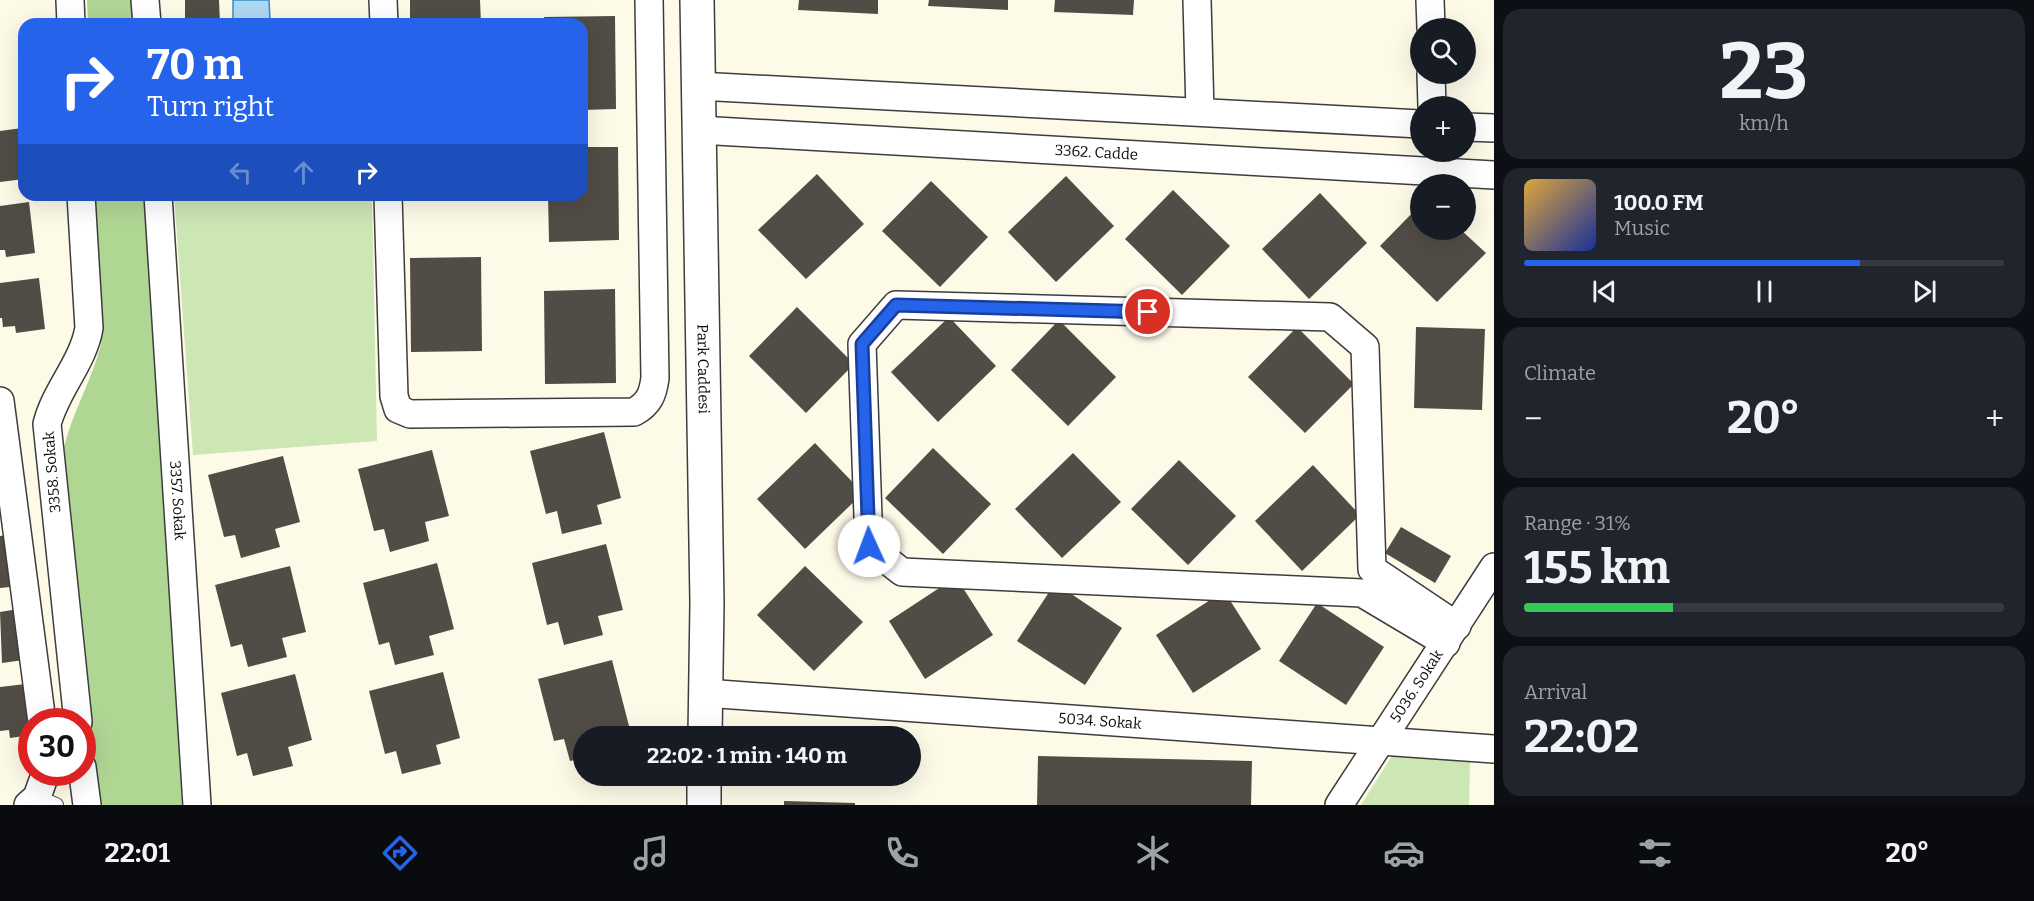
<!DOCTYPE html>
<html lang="en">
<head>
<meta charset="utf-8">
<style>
	:root { --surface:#171b24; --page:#20242c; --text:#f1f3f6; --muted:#9ea1a6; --line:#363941; --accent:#2563eb }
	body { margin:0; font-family:Bitter,serif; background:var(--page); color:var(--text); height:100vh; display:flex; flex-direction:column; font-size:22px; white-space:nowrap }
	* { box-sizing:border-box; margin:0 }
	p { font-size:20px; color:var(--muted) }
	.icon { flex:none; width:33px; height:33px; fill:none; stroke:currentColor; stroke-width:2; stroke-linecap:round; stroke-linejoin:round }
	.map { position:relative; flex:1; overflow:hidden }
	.sheet { display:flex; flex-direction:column; gap:9px; padding:9px; background:#0d0f14; width:540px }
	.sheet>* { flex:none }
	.top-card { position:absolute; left:18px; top:18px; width:570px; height:183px; border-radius:18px; box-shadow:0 6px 24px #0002; background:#2563eb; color:#fff; overflow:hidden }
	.buttons { position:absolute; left:1410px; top:18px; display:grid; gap:12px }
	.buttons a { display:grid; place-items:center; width:66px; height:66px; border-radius:50%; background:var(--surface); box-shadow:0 6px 24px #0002; font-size:30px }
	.speed { position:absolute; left:18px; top:708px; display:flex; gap:12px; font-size:30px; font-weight:700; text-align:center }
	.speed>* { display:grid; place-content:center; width:78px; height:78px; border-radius:50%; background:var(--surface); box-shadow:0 6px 24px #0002; line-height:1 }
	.speed .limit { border:9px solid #d22; background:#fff; color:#111 }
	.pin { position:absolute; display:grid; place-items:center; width:51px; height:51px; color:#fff; margin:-26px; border:3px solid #fff; border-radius:50%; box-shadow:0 2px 6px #0007 }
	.me { position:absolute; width:66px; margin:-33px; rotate:358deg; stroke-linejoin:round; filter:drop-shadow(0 0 4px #0008) }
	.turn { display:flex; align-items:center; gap:21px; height:126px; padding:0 30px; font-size:27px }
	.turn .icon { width:78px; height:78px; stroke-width:2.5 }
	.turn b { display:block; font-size:42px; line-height:51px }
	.lanes { display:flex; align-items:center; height:57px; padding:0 30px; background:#0003; justify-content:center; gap:30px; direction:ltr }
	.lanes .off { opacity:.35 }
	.big { font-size:45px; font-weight:700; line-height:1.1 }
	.sheet .tile { flex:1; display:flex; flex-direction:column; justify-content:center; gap:9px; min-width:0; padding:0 21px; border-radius:18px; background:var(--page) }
	.sheet .dial { align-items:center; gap:0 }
	.dial b { font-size:78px; line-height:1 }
	.song { display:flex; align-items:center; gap:18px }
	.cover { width:72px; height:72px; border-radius:9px; background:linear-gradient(135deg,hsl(40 70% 55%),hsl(230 70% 35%)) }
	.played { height:6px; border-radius:3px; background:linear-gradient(90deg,var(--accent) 70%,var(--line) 70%) }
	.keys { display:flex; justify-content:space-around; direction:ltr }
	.heat { display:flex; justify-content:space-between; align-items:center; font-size:33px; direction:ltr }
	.charge { height:9px; border-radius:4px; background:linear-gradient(90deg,#34c759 31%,var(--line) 0) }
	.trip { position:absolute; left:573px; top:726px; width:348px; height:60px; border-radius:30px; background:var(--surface); box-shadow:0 6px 24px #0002; font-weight:700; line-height:60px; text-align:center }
	.tabs { display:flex; height:96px; justify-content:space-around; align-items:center; background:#090b0e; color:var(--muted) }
	.tabs .icon { width:42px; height:42px }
	.tabs .current { color:var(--accent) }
	.tabs b { font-size:27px; color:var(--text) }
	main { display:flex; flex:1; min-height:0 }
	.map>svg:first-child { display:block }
	.green { fill:#cce6b4 }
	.forest { fill:#b0d694 }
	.water { fill:#afd8f3; stroke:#398ac7; stroke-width:1.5 }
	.building { fill:#524c47 }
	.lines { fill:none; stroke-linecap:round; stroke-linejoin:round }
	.service-casing { stroke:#3d3d3d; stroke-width:16 }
	.minor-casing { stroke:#3d3d3d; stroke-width:30 }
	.tertiary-casing { stroke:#3d3d3d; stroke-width:36 }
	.service { stroke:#fff; stroke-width:14 }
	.minor { stroke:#fff; stroke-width:27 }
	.tertiary { stroke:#fff; stroke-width:33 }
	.route-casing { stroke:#184099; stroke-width:15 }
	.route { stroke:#2563eb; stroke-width:10 }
	.labels { text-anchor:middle; stroke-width:6; stroke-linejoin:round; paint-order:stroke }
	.street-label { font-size:15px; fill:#0a0a0a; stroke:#fff }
</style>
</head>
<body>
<main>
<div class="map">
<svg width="1494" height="805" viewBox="0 0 1494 805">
	<rect width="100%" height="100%" fill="#fefae8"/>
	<g class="green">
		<path d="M174 195H372L377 441 193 455Z"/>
		<path d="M1393 754 1470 759 1469 805H1361Z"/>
	</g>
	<g class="forest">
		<path d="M87 0H131L133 24H88Z"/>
		<path d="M95 195H145L190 805H100L97 802 64 447C73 411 92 380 101 344Z"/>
	</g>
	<path class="water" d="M233 0H269L270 20 233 23Z"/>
	<g class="building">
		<path d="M185 0H219L220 24H185Z"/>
		<path d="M410 0H480L481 24H410Z"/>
		<path d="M799 0H878V14L798 10Z"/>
		<path d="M929 0H1008V10L928 6Z"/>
		<path d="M1055 0H1134L1133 15 1054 12Z"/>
		<path d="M615 16 616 109 582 110V24H544V17Z"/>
		<path d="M22 128 24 179 0 182V131Z"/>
		<path d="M582 147H618L619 240 549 242 548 195H582Z"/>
		<path d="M817 174 864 224 806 279 758 230Z"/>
		<path d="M1066 176 1114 226 1056 282 1008 232Z"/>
		<path d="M931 181 988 237 940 287 882 231Z"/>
		<path d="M1173 190 1230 246 1182 295 1125 239Z"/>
		<path d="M1320 193 1367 243 1309 299 1262 249Z"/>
		<path d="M29 202 35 253 6 257 5 250H0V206Z"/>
		<path d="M1420 205V230H1461L1486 253 1437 302 1380 246Z"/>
		<path d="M481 257 482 351 411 352 410 258Z"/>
		<path d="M39 278 45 329 16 333 15 326 3 327 2 318H0V283Z"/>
		<path d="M615 289 616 383 545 384 544 291Z"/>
		<path d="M797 307 854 364 806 413 749 356Z"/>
		<path d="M949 317 996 366 938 422 891 372Z"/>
		<path d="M1059 320 1116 377 1068 426 1011 370Z"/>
		<path d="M1297 327 1354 384 1305 433 1248 377Z"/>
		<path d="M1416 327 1485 329 1482 410 1414 408Z"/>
		<path d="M604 432 621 498 597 505 602 524 562 534 557 511 546 514 530 451Z"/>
		<path d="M815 443 863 493 805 549 757 499Z"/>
		<path d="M933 448 991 504 943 554 885 498Z"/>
		<path d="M432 450 449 516 425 522 429 541 390 552 384 529 374 531 358 469Z"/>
		<path d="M1073 453 1121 502 1062 558 1015 509Z"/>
		<path d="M283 456 300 522 275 529 280 547 241 558 235 535 224 537 208 475Z"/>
		<path d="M1179 460 1236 516 1188 565 1131 509Z"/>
		<path d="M1313 465 1360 515 1302 571 1255 521Z"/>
		<path d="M1401 527 1451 556 1435 583 1385 553Z"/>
		<path d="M14 534 20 586 0 588V536Z"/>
		<path d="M606 544 623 610 598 616 603 635 564 645 558 622 547 625 532 563Z"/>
		<path d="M437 563 454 629 429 636 434 655 395 665 389 642 379 645 363 583Z"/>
		<path d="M290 566 306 632 282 638 287 657 248 667 242 644 231 647 215 585Z"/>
		<path d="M805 566 863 622 814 671 757 615Z"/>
		<path d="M956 577 993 635 925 679 889 621Z"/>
		<path d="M1055 583 1122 628 1085 685 1017 641Z"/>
		<path d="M1224 591 1261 649 1193 693 1156 635Z"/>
		<path d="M1317 603 1384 647 1346 705 1279 661Z"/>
		<path d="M24 608 31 659 2 663 0 612Z"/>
		<path d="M612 660 629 726 604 732 605 736H584V758L570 761 564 739 554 741 538 679Z"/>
		<path d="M443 672 460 738 436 745 441 764 402 774 396 751 385 754 369 691Z"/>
		<path d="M295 674 312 740 288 747 293 766 253 776 247 753 237 756 221 693Z"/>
		<path d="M34 683 32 735 10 738 9 730 0 731V687Z"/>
		<path d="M1038 756 1252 761 1251 805H1037Z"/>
		<path d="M784 801 855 803V805H784Z"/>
	</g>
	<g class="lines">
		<g class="service-casing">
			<path id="service" d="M37 797 56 805"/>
		</g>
		<g class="minor-casing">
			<g id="minor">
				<path d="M70 0 71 24"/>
				<path d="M145 0 147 24"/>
				<path d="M383 0 384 24"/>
				<path d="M1197 0 1200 112"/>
				<path d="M1430 0 1431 28"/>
				<path d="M1431 74 1432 106"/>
				<path d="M698 86 1420 124"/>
				<path d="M1466 127 1494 128"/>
				<path id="s1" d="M699 130 1494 175"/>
				<path id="s2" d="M158 195 197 805"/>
				<path d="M388 195 394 396 398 409 410 414 634 412C649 404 653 394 655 378L649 0"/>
				<path d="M0 401 42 722"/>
				<path d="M1446 643 1362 593 902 572 869 546 862 344 896 305 1330 317 1365 347 1372 569 1457 626"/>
				<path id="s3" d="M705 693 1494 749"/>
				<path d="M78 722 47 424C56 389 83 363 89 328L81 195"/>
				<path d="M82 767 87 805"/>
				<path d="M28 805 37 797 46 772"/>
				<path id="s4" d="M1339 805 1494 567"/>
			</g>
		</g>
		<g class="tertiary-casing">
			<g id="tertiary">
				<path id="s5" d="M697 0 707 603 705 736"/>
				<path d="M704 805V776"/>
			</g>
		</g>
		<use href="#service" class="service"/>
		<use href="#minor" class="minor"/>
		<use href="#tertiary" class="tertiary"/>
	</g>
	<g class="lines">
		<g class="route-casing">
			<path id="route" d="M869 546 862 344 896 305 1148 312"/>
		</g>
		<use href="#route" class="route"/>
	</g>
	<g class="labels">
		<g class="street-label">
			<text dy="5" stroke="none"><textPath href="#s1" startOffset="398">3362. Cadde</textPath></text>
			<text dy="5" stroke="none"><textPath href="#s5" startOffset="369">Park Caddesi</textPath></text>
			<text transform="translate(52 472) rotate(-95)" y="5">3358. Sokak</text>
			<text dy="5" stroke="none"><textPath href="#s2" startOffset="306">3357. Sokak</textPath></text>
			<text dy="5" stroke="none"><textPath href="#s4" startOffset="142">5036. Sokak</textPath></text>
			<text dy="5" stroke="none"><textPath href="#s3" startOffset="396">5034. Sokak</textPath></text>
		</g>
	</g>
</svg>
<div class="buttons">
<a><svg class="icon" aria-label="search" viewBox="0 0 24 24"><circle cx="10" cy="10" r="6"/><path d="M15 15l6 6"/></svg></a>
<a>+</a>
<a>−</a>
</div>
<div class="speed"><div class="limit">30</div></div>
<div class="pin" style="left:1148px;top:312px;background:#d93025"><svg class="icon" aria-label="arrive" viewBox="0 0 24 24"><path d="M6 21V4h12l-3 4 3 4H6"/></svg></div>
<svg class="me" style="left:869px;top:546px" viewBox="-20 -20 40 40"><circle r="19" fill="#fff"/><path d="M0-13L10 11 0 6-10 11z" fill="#2563eb"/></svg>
<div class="trip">22:02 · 1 min · 140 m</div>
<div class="top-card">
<div class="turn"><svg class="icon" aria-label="right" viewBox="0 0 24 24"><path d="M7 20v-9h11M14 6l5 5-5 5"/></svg><div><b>70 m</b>Turn right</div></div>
<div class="lanes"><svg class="icon off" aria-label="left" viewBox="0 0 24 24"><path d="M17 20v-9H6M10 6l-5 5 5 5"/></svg><svg class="icon off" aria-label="ahead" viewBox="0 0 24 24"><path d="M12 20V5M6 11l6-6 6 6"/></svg><svg class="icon" aria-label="right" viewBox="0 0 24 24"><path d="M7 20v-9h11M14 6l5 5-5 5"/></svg></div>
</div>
</div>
<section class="sheet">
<div class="tile dial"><b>23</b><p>km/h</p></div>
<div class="tile">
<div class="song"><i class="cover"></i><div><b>100.0 FM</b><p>Music</p></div></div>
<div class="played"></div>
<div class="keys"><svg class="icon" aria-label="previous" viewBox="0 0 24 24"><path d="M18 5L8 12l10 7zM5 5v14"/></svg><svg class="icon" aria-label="pause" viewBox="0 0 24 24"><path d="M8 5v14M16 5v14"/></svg><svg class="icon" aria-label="next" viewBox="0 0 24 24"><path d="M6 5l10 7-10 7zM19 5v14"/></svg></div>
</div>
<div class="tile"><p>Climate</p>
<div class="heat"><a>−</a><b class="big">20°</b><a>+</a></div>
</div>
<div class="tile"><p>Range · 31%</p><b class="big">155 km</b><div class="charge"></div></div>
<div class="tile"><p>Arrival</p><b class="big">22:02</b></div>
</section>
</main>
<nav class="tabs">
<b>22:01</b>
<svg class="icon current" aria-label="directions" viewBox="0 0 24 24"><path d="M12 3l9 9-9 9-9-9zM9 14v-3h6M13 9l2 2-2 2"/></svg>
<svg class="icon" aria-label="music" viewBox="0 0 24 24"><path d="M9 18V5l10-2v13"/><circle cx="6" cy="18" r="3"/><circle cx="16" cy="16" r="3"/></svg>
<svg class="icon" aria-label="phone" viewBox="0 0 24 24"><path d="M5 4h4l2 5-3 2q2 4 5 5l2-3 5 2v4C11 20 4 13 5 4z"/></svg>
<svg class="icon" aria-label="climate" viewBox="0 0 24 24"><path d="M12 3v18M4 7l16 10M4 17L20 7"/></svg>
<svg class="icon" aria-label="car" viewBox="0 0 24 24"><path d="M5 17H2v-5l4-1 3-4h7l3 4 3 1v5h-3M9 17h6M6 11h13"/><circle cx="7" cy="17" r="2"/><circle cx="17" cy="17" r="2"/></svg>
<svg class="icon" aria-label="filters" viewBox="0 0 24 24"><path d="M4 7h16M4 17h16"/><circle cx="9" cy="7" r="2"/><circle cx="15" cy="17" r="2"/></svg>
<b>20°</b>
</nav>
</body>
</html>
